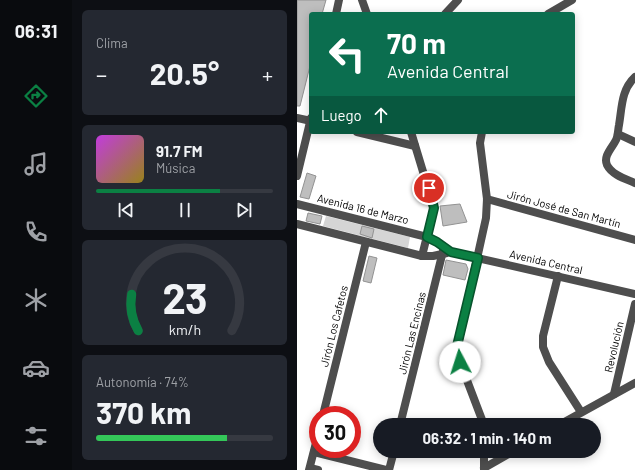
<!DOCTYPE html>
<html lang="es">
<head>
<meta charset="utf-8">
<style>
	:root { --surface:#171b24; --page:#242831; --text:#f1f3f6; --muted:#9ea1a6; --line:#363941; --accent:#0b8043 }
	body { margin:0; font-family:Barlow,sans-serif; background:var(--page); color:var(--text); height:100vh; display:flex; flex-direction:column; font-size:15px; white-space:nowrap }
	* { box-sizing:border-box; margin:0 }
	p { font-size:13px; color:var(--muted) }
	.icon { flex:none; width:22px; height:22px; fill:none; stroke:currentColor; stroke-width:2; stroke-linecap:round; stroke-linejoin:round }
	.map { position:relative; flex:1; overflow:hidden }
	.details { display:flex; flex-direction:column; gap:10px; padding:10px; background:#0d0f14; width:225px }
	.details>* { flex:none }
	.top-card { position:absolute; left:12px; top:12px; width:266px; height:122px; border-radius:4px; box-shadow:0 2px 10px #0003; background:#0b6e4f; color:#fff; overflow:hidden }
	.speed { position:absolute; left:12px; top:406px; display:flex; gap:8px; font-size:20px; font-weight:700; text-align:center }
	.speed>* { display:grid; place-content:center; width:52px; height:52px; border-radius:50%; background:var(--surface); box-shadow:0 2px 10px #0003; line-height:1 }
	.speed .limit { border:6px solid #d22; background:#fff; color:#111 }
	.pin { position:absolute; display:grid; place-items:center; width:34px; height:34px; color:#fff; margin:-17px; border:2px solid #fff; border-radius:50%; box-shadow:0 1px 4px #0007 }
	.me { position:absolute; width:44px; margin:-22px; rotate:355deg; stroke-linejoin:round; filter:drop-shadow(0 0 3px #0008) }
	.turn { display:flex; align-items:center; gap:14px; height:84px; padding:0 12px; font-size:18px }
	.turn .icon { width:52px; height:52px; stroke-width:2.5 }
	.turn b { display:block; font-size:28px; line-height:34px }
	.then { display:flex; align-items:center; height:38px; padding:0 12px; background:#0003; gap:8px; font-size:15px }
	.big { font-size:30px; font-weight:700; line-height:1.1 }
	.details .tile { flex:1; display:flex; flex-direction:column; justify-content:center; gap:6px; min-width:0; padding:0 14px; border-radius:6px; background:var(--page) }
	.details .dial { align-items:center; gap:0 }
	.dial svg { height:104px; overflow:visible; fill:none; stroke:var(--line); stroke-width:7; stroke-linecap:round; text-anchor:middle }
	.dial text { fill:var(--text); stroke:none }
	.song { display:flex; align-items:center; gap:12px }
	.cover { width:48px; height:48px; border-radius:6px; background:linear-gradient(135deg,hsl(290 70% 55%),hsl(50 70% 35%)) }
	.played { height:4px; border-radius:2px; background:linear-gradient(90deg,var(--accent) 70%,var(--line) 70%) }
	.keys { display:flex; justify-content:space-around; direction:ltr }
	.heat { display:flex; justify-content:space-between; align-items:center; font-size:22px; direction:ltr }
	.charge { height:6px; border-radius:3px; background:linear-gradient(90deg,#34c759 74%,var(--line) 0) }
	.trip { position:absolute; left:76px; top:418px; width:228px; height:40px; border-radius:20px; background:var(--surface); box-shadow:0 2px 10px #0003; font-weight:700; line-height:40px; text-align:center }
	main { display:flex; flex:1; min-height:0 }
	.tab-bar { display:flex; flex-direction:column; width:72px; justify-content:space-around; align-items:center; background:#090b0e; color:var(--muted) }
	.tab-bar .icon { width:28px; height:28px }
	.tab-bar .current { color:var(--accent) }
	.tab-bar b { font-size:18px; color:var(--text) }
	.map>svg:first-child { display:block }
	.green { fill:#d5d5d5 }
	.building { fill:#bebebe; stroke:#929292 }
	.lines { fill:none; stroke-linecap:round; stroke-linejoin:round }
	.minor { stroke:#4e4e4e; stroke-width:8 }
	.route-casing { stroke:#07532c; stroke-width:10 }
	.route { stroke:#0b8043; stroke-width:7 }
	.labels { text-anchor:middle; stroke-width:4; stroke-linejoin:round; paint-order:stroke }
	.street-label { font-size:11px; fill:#000; stroke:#fff }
</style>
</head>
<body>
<main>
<nav class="tab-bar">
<b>06:31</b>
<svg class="icon current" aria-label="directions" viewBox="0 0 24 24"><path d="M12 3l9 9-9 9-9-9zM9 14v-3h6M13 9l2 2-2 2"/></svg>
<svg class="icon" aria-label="music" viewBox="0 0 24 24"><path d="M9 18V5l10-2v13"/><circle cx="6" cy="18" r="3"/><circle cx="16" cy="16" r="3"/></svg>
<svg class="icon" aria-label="phone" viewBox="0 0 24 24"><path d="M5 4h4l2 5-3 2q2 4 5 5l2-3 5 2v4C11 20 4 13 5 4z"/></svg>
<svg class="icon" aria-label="climate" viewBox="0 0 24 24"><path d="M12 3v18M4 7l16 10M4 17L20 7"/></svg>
<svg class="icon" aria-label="car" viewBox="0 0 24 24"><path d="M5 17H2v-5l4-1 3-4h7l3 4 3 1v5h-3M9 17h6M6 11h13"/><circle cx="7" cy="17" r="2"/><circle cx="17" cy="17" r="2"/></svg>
<svg class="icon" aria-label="filters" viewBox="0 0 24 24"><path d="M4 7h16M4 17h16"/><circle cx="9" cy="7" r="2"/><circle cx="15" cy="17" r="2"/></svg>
</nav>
<section class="details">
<div class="tile"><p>Clima</p>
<div class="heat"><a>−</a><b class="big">20.5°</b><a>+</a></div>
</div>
<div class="tile">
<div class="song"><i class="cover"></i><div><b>91.7 FM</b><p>Música</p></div></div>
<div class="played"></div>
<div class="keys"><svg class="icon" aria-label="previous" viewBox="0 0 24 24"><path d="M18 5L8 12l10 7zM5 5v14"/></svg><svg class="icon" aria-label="pause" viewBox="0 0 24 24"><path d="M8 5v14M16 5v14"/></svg><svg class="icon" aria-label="next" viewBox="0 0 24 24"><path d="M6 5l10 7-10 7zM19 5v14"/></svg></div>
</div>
<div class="tile dial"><svg viewBox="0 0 100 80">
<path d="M14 69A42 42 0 1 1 86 69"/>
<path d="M14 69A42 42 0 0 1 9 41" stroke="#0b8043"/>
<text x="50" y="56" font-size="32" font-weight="700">23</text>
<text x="50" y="72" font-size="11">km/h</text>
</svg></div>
<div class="tile"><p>Autonomía · 74%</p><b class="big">370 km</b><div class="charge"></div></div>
</section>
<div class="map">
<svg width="338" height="470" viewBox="0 0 338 470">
	<rect width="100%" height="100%" fill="#fff"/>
	<path class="green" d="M29 216 113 237 111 248 26 226Z"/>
	<g class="building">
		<path d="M0 0H29L25 14H14V62L3 106H0Z"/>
		<path d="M10 173 19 176 12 199 3 197Z"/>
		<path d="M163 204 170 222 146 226 143 206Z"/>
		<path d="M11 213 25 216 23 224 9 221Z"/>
		<path d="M65 226 77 229 75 238 63 234Z"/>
		<path d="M72 256 80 258 74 283 66 281Z"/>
		<path d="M149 260 169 264 171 269 168 280 146 275Z"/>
	</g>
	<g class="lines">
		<g class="minor">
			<path d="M65 0 70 14"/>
			<path d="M39 14 42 0"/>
			<path d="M148 14 161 0"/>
			<path d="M251 14 275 0"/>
			<path d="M338 77C324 90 325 108 322 125 321 130 321 136 319 140 315 148 306 156 310 165 315 175 329 179 338 183"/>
			<path d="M0 118 14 121"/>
			<path d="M60 132 118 146"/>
			<path d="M114 132 137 208 125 256"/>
			<path d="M185 132 183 143 190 199 189 218 160 349 163 362 187 425"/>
			<path d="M321 134 338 142"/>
			<path d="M0 176 14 118"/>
			<path d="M190 199 338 240"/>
			<path d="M0 204 130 237 140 242 154 252 338 294"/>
			<path d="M0 224 125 256H136L150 253"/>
			<path d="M261 276 246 336V347L252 362 284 412"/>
			<path d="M317 394 338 304"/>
			<path d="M26 415 69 242"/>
			<path d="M103 425 147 247"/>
			<path d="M262 425 338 383"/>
			<path d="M17 452 89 470"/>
			<path d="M13 468 21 470"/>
			<path d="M187 468 217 451"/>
			<path d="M12 470 21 435"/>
			<path d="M92 470 97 451"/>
			<path d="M187 470V451"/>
		</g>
	</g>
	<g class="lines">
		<g class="route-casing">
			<path id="route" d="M132 188 137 208 130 237 140 242 154 252 181 258 160 346V352L163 362"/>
		</g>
		<use href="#route" class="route"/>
	</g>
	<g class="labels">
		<g class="street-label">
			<text transform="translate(66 209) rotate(14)" y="4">Avenida 16 de Marzo</text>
			<text transform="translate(267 209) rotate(15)" y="4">Jirón José de San Martín</text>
			<text transform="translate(249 262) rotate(13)" y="4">Avenida Central</text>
			<text transform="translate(37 326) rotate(-76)" y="4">Jirón Los Cafetos</text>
			<text transform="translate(115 333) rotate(-76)" y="4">Jirón Las Encinas</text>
			<text transform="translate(317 347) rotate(-77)" y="4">Revolución</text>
		</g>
	</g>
</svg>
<div class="speed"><div class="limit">30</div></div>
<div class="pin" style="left:132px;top:188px;background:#d93025"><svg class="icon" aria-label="arrive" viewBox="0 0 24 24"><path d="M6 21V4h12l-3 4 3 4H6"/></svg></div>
<svg class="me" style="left:163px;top:362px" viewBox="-20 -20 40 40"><circle r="19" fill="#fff"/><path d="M0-13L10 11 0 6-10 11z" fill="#0b8043"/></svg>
<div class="trip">06:32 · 1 min · 140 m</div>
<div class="top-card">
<div class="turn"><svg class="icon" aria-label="left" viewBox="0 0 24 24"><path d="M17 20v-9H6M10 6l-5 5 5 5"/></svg><div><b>70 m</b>Avenida Central</div></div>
<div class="then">Luego<svg class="icon" aria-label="ahead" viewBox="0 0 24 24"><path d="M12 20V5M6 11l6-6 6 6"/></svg></div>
</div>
</div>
</main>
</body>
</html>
